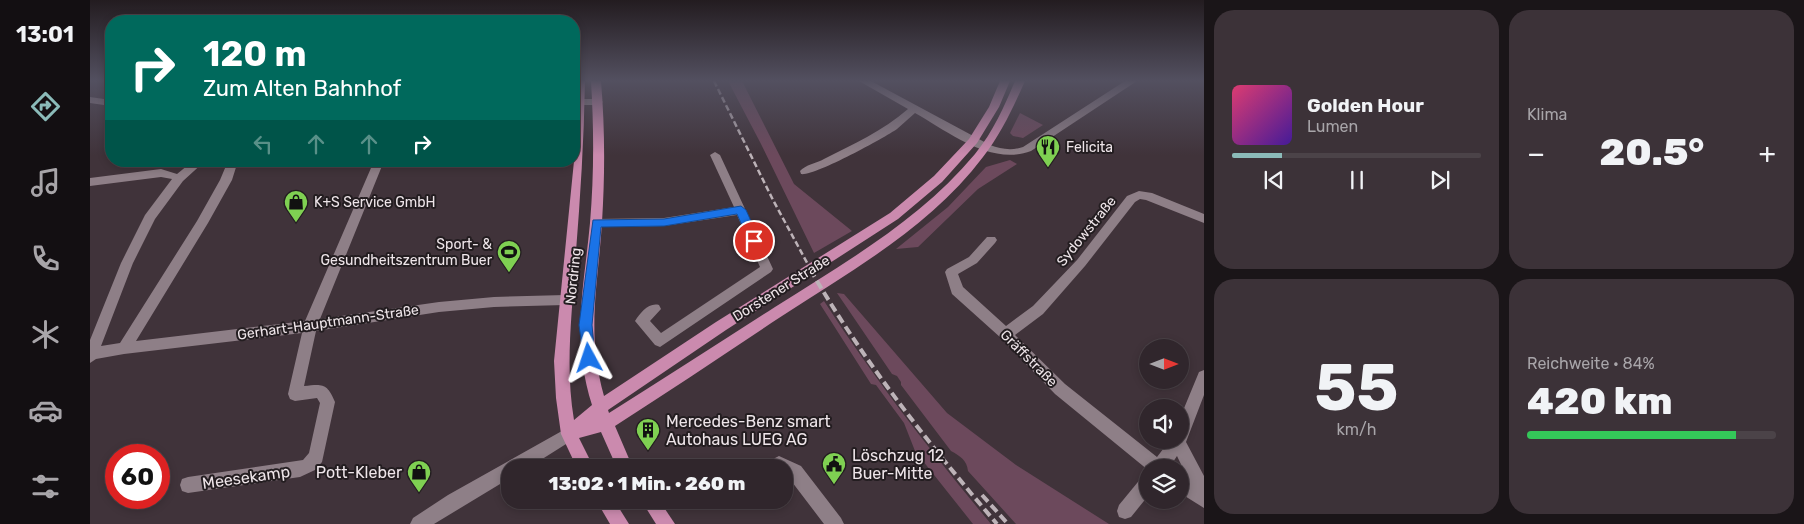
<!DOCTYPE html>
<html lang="de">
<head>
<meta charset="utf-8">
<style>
	:root { --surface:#30262c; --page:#3c3238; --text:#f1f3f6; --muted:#a8a5a9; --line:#4b4348; --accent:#8bbbb9 }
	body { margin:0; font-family:Rubik,sans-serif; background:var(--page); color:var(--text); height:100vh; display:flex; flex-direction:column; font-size:19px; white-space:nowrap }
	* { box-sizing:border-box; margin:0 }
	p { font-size:16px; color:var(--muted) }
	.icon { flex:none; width:28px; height:28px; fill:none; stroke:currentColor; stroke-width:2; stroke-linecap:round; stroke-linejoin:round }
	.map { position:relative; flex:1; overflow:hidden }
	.drawer { display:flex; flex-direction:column; gap:10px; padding:10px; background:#1a1518; width:600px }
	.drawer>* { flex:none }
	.top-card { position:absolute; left:15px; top:15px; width:475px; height:152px; border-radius:20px; box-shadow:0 2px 8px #0003,0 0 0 1px var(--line); background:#00695c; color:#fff; overflow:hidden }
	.needle { width:32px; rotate:90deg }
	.controls { position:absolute; left:1049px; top:339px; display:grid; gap:10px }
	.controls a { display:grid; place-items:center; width:50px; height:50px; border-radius:50%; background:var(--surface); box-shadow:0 2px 8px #0003,0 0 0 1px var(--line); font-size:25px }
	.speed { position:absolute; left:15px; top:444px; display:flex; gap:10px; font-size:25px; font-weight:700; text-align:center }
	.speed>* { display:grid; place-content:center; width:65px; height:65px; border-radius:50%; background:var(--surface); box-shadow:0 2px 8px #0003,0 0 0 1px var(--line); line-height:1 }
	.speed .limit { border:8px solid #d22; background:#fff; color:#111 }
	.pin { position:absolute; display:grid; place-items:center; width:42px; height:42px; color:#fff; margin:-21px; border:2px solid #fff; border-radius:50%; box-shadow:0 1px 5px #0007 }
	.me { position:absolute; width:55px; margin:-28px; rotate:355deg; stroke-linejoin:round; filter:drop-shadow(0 0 4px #0008) }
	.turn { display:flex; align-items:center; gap:18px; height:105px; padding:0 15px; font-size:22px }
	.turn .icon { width:65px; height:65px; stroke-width:2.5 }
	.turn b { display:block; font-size:35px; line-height:42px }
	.lanes { display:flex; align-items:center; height:48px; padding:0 15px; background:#0003; justify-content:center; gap:25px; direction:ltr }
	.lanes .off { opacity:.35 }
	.big { font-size:38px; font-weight:800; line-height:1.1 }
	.drawer .card { flex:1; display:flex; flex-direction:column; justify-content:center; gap:8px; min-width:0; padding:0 18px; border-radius:20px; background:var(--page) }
	.drawer .dial { align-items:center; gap:0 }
	.dial b { font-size:65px; line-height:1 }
	.song { display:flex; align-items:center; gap:15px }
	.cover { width:60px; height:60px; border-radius:8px; background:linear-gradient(135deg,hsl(340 70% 55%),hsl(260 70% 35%)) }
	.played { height:5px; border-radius:2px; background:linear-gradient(90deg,var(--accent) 20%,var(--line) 20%) }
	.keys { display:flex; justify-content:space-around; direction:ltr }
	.heat { display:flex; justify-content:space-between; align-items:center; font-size:28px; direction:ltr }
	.charge { height:8px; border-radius:4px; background:linear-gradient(90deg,#34c759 84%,var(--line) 0) }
	.drawer .tiles { flex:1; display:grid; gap:10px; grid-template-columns:repeat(2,1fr) }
	.trip { position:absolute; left:411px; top:459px; width:292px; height:50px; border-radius:20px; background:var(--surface); box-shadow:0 2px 8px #0003,0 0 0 1px var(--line); font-weight:800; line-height:50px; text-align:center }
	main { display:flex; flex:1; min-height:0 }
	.dock { display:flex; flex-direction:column; width:90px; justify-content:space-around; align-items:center; background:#130f12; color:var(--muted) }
	.dock .icon { width:35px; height:35px }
	.dock .selected { color:var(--accent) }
	.dock b { font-size:22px; color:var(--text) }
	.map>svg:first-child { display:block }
	.green { fill:#6c495c }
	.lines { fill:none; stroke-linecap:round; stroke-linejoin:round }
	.minor { fill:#8e7f87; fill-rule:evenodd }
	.major { fill:#cb8aae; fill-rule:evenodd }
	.rail-far1 { stroke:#bdb3b8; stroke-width:2.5; stroke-dasharray:6 3; stroke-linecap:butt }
	.rail { stroke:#bdb3b8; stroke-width:4; stroke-dasharray:9 4.5; stroke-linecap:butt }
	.route { fill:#1a73e8; stroke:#114b97 }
	.labels { text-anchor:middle; stroke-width:4; stroke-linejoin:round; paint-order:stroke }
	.poi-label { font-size:14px; fill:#eee5e9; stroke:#231d20; text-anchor:start }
	.street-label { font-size:14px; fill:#eee5e9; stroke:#231d20 }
	.near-poi-label { font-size:16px; fill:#eee5e9; stroke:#231d20; text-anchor:start }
	.near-street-label { font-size:16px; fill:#eee5e9; stroke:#231d20 }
</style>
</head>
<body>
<main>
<nav class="dock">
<b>13:01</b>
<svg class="icon selected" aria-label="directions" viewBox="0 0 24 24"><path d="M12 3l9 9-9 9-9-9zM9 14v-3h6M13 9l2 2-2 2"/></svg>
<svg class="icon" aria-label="music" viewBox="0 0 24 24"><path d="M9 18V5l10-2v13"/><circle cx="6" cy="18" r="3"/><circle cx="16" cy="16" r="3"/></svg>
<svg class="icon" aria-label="phone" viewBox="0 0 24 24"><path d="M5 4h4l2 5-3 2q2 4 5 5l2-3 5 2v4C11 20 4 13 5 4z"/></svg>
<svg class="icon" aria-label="climate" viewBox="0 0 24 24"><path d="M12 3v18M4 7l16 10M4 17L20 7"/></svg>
<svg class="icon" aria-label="car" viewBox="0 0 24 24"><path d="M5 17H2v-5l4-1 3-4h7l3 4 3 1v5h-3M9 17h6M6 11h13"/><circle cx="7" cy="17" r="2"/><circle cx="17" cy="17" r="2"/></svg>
<svg class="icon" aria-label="filters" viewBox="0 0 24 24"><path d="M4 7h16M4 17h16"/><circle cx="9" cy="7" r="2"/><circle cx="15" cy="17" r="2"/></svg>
</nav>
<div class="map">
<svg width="1114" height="524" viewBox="0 0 1114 524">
	<rect width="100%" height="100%" fill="#40333a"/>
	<g class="green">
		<path d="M638 81H652L704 184 762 231 724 253 671 144Z"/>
		<path d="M930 113 953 125 933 138 923 136 920 133Z"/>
		<path d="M920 160 927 164 888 189 828 247 806 249 858 207 896 167Z"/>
		<path d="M747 293 754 294 857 413 926 465 1019 524H926L878 471C877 460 870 456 861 451L811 385V382L807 376 802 374Z"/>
		<path d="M734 301C785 380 841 452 901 524H883L825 451 814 423 786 385 781 384 730 304Z"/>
	</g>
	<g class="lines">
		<g class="minor">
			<path d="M769 81H781L900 145C911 149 921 151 933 147L1035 81H1047L941 151C900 166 859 132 825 113 819 118 813 124 807 129 794 138 723 177 711 174L710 171C715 165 727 163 734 159 763 144 793 131 818 109Z"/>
			<path d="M0 97 21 100V106L0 103Z"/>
			<path d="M484 99H508L513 102 508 105H484Z"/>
			<path d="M625 152 630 155 683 269 681 272 570 347 565 345 545 321C550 313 559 302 569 305L571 309 560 321 571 333 670 267 647 215 574 226 506 227 500 223 506 219 574 218 644 207 620 155Z"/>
			<path d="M103 161H115L93 181 65 219 43 263 11 346 30 343 107 221 130 180 138 161H148L142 180 118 223 46 341 215 321 284 161H294L230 319 349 302 404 297 475 295 480 296 482 300 480 304 475 305 404 307 349 312 226 331 214 386C233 384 237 383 245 402L232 462 225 470 210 477 98 493 92 491 90 485 92 479 98 477 213 460 219 453 230 403 227 398 205 401 200 399 198 394 212 333 34 354 6 359 0 363V340L31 263 55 215 82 179 71 177 0 186V178L71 169 87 174Z"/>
			<path d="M1049 191 1062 193 1114 214V223L1056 200 1050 199 1045 202 995 266 953 314 925 335 975 384 1067 457 1080 440H1090V418L1109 372 1114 370V395L1096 442 1114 476V508L1090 493V475L1098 479 1087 456 1079 468H1058V470L965 394 911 338 862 294 855 272 857 269 879 257 897 237H905L907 240 905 243 887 263 868 274 873 287 916 326 943 306 987 260 1037 196Z"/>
			<path d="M479 427 484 429 487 434 484 439 438 468H420V478L344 524H320L323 518 358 495Z"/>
			<path d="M689 456 711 466 751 518 754 524H734L699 478 695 475V468H682L681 464 683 459Z"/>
			<path d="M1058 475V496L1041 517 1035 519 1029 517 1027 511 1029 505 1052 477Z"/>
		</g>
		<g class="major">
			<path d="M485 81H495C494 142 490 203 485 264 482 316 475 367 484 420L502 405C481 339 494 288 500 223 504 176 504 129 501 81H511C515 128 515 175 512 222 508 287 496 331 514 396L626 322 800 213 844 176 879 139 899 107 910 81H920L909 107 887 143 852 182 808 219 636 330 518 410 519 413C575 378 630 342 685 307 756 262 831 219 885 154 903 132 914 107 925 81H935C923 108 911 134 893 157 841 226 763 270 692 316 636 353 581 390 525 426L543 468H527L511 432 489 438 504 468H487L471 434 466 398 464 361 484 161Z"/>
			<path d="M506 500H524L539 524H520Z"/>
			<path d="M551 500H569L585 524H566Z"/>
		</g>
		<path class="rail-far1" d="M624 81 683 200 721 270"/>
		<g class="rail">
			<path d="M720 269C773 361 838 443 907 524"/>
			<path d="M892 495 918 524"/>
		</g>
	</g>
	<linearGradient id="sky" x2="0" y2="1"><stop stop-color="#231c20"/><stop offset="0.52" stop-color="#535060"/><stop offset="1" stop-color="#535060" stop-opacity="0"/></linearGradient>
	<rect width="1114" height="155" fill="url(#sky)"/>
	<path class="route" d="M651 206 656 210 670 241 668 244H660L647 214 574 226 511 227 502 325 505 358 503 362 499 364 494 362 489 325 503 220 574 219Z"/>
	<defs>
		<g id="restaurant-pin" transform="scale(1.25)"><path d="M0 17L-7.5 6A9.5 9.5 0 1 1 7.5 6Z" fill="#7fd052" stroke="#231d20"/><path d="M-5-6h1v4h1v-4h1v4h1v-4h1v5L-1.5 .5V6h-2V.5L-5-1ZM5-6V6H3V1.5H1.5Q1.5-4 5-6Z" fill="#111"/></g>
		<g id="shop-pin" transform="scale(1.25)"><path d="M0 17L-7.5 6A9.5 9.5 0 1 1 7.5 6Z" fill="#7fd052" stroke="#231d20"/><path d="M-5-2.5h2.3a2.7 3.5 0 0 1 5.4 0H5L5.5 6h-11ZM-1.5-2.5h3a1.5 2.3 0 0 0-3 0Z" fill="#111"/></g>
		<g id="stadium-pin" transform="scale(1.25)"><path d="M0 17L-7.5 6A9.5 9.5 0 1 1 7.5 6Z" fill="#7fd052" stroke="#231d20"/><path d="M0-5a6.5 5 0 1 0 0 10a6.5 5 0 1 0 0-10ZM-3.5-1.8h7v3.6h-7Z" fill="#111"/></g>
		<g id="building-pin" transform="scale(1.25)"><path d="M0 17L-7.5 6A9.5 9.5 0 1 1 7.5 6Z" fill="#7fd052" stroke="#231d20"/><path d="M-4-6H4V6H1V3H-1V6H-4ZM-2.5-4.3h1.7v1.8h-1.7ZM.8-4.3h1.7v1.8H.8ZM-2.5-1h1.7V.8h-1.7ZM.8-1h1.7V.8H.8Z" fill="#111"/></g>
		<g id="civic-pin" transform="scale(1.25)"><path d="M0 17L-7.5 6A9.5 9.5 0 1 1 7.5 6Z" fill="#7fd052" stroke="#231d20"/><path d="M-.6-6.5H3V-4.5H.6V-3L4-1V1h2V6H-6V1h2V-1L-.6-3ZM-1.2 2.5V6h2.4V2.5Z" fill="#111"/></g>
	</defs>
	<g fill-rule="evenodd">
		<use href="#restaurant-pin" x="958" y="147"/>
		<use href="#shop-pin" x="206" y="202"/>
		<use href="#stadium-pin" x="419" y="252"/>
		<use href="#building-pin" x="558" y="430"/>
		<use href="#civic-pin" x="744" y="464"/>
		<use href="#shop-pin" x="329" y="472"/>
	</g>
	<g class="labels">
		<g class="poi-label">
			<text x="976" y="152">Felicita</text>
			<text x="224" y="207">K+S Service GmbH</text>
			<text x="402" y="249" text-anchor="end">Sport- &amp;<tspan x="402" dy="16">Gesundheitszentrum Buer</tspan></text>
		</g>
		<g class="street-label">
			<text transform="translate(996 231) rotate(-51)" y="5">Sydowstraße</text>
			<text transform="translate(483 276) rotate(-84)" y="5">Nordring</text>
			<text transform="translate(691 288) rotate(-32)" y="5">Dorstener Straße</text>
			<text transform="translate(238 322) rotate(-8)" y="5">Gerhart-Hauptmann-Straße</text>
			<text transform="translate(939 358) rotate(45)" y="5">Gräffstraße</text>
		</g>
		<g class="near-poi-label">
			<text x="576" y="427">Mercedes-Benz smart<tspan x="576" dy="18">Autohaus LUEG AG</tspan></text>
			<text x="762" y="461">Löschzug 12<tspan x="762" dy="18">Buer-Mitte</tspan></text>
			<text x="312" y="478" text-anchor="end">Pott-Kleber</text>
		</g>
		<g class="near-street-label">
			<text transform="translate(156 477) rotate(-8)" y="6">Meesekamp</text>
		</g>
	</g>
</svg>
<div class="controls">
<a><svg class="needle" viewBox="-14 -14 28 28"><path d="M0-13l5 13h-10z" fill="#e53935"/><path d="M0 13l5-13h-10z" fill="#a8a5a9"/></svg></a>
<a><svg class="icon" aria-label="sound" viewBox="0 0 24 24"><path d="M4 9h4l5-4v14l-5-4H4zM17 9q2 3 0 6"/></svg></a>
<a><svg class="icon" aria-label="layers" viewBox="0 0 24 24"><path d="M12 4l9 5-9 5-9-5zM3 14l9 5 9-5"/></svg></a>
</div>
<div class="speed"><div class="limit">60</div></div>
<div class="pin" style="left:664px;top:241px;background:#d93025"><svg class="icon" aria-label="arrive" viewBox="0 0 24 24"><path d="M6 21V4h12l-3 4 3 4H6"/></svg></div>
<svg class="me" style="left:499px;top:358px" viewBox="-20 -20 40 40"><path d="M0-17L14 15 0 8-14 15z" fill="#1a73e8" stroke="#fff" stroke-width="4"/></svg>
<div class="trip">13:02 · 1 Min. · 260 m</div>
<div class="top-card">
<div class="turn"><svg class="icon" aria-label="right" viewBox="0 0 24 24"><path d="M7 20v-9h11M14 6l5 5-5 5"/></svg><div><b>120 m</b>Zum Alten Bahnhof</div></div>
<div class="lanes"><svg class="icon off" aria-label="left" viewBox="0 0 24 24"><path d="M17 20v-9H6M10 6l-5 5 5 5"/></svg><svg class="icon off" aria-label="ahead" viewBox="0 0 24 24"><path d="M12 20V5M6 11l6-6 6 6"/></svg><svg class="icon off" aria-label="ahead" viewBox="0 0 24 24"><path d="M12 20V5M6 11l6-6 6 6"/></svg><svg class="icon" aria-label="right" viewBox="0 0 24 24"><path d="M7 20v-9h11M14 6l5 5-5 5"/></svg></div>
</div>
</div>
<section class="drawer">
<div class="tiles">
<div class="card">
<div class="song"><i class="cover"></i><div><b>Golden Hour</b><p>Lumen</p></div></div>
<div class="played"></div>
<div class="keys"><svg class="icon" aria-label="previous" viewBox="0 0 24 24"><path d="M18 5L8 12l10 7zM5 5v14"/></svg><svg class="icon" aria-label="pause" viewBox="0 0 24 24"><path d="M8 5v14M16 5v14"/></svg><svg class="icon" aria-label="next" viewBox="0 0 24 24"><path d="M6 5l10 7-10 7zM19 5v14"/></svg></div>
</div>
<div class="card"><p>Klima</p>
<div class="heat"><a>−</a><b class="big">20.5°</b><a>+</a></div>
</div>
<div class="card dial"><b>55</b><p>km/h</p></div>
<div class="card"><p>Reichweite · 84%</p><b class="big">420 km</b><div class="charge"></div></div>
</div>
</section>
</main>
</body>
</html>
